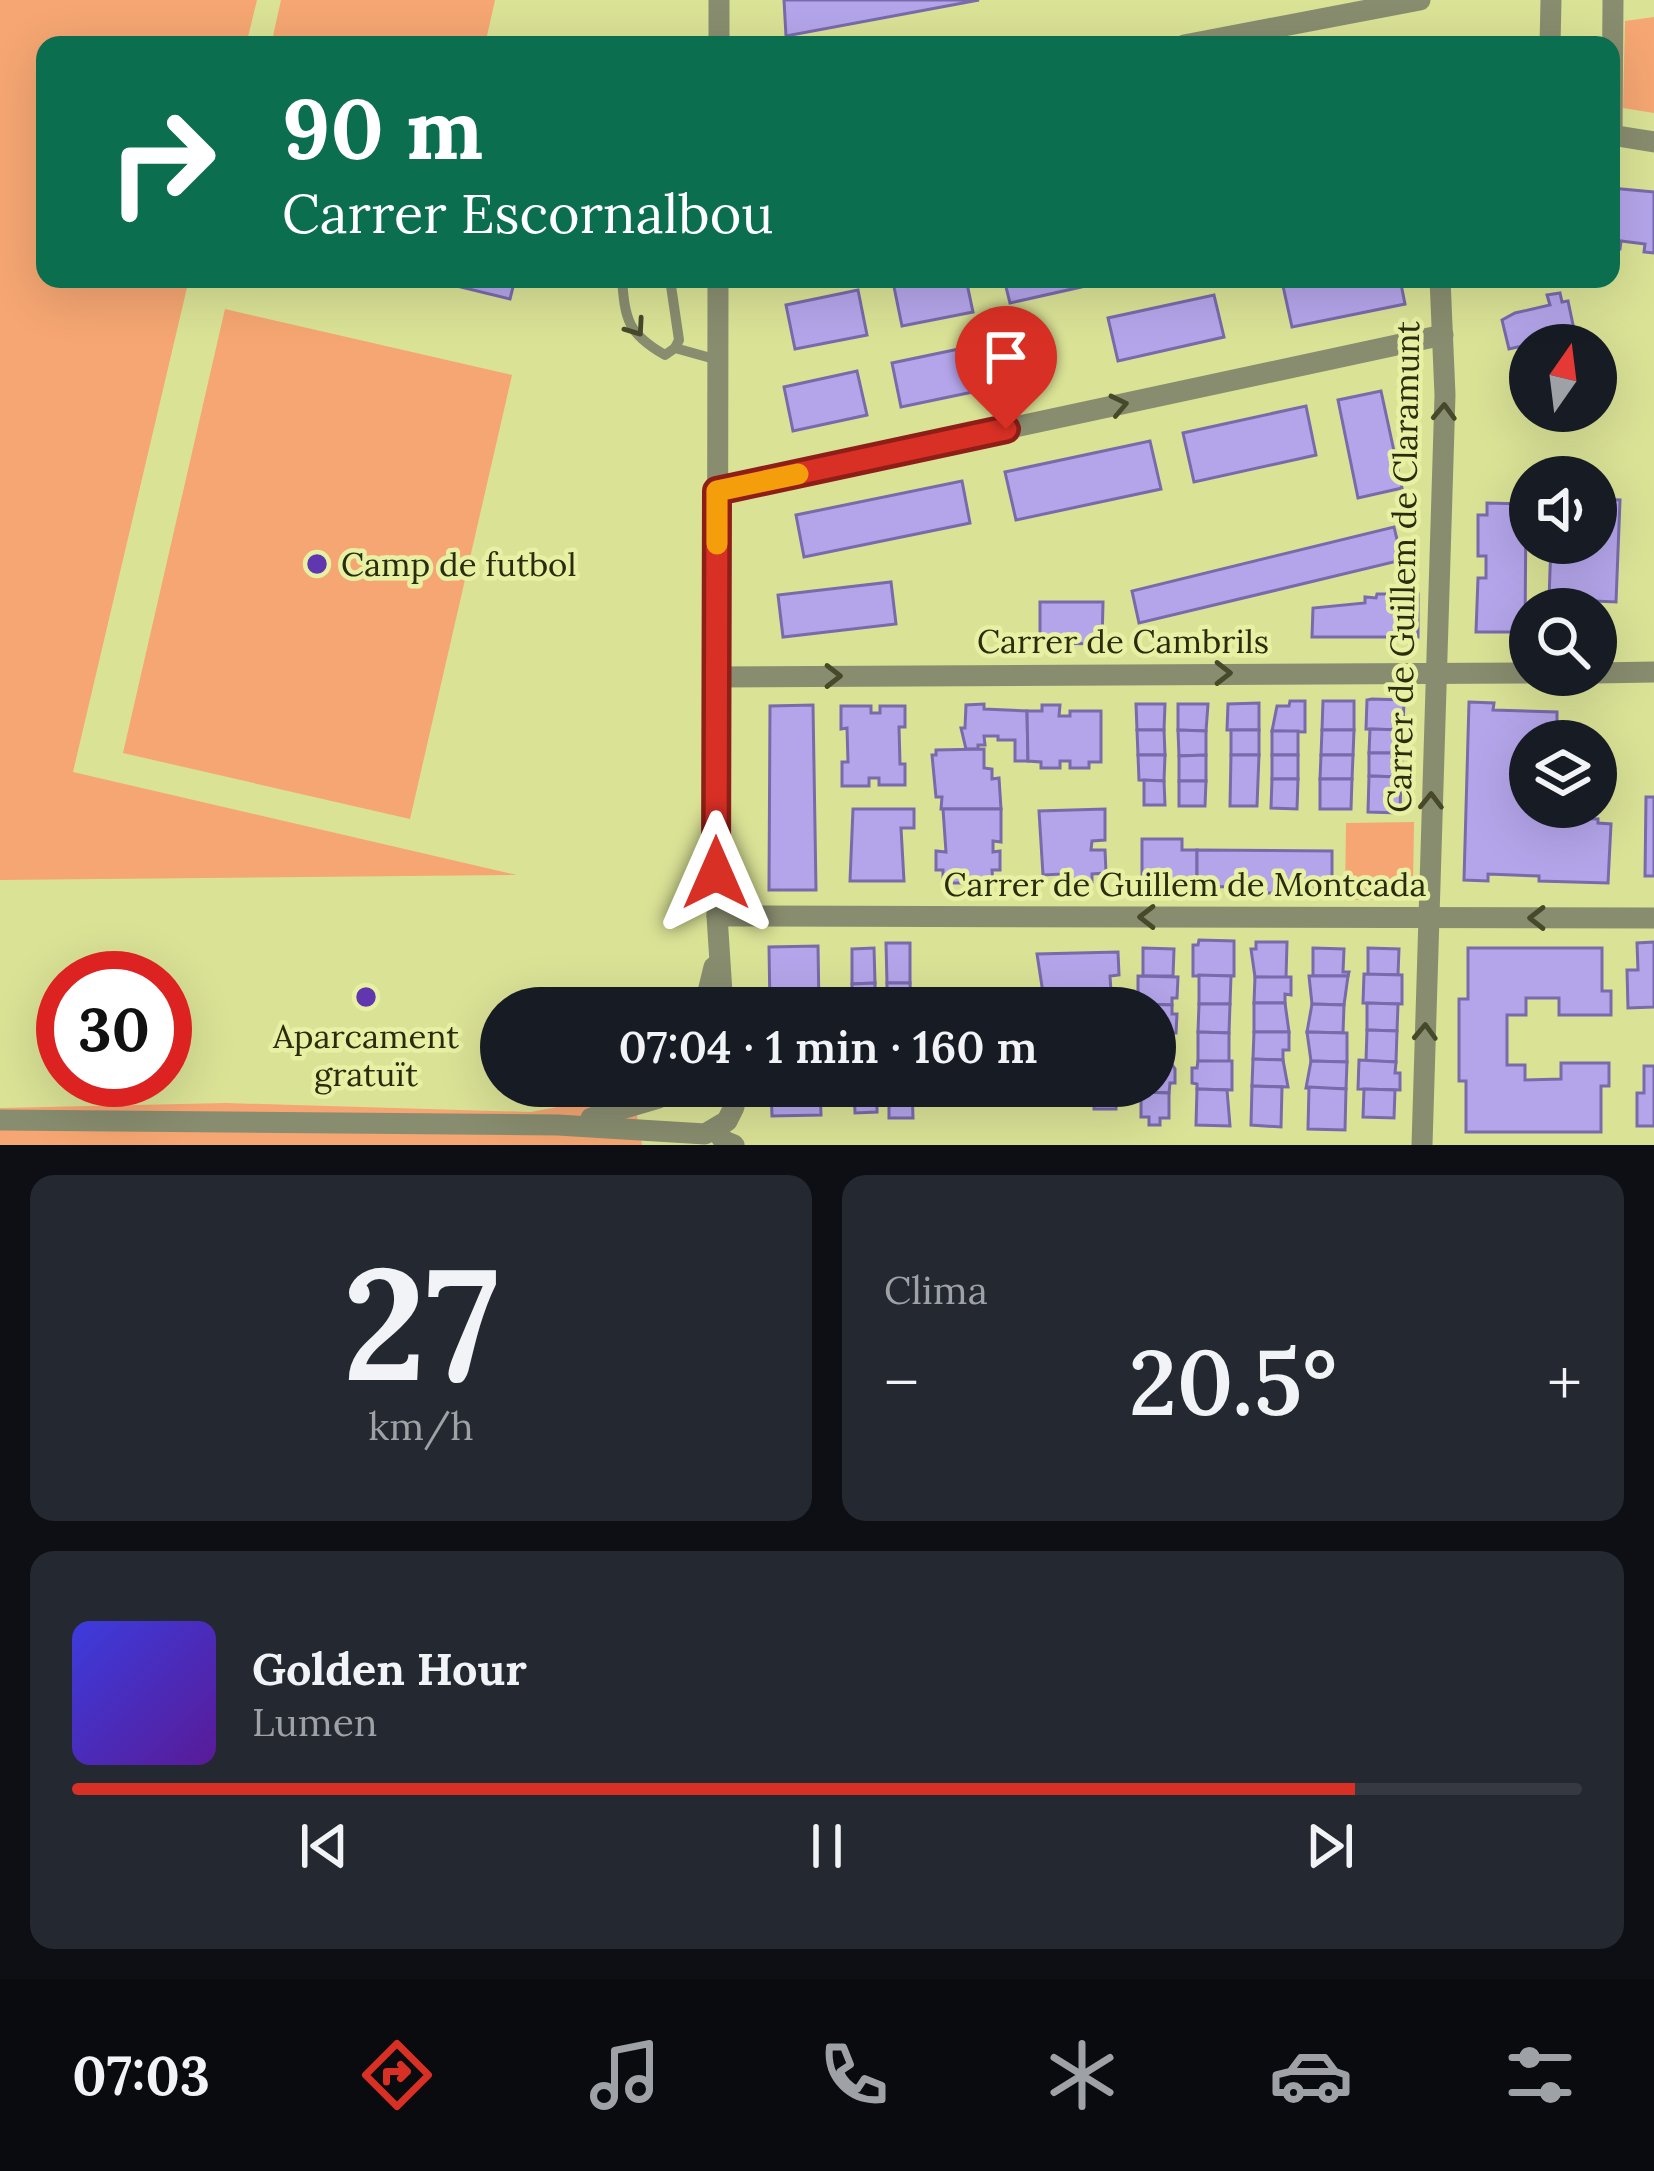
<!DOCTYPE html>
<html lang="es">
<head>
<meta charset="utf-8">
<style>
	:root { --surface:#171b24; --page:#242831; --text:#f1f3f6; --muted:#9ea1a6; --line:#363941; --accent:#d93025 }
	body { margin:0; font-family:Lora,serif; background:var(--page); color:var(--text); height:100vh; display:flex; flex-direction:column; font-size:45px; white-space:nowrap }
	* { box-sizing:border-box; margin:0 }
	p { font-size:39px; color:var(--muted) }
	.icon { flex:none; width:66px; height:66px; fill:none; stroke:currentColor; stroke-width:2; stroke-linecap:round; stroke-linejoin:round }
	.map { position:relative; height:1145px; overflow:hidden }
	.sheet { display:flex; flex-direction:column; gap:30px; padding:30px; background:#0d0f14; flex:1 }
	.sheet>* { flex:none }
	.guide { position:absolute; left:36px; top:36px; width:1584px; height:252px; border-radius:24px; box-shadow:0 12px 48px #0002; background:#0b6e4f; color:#fff; overflow:hidden }
	.needle { width:78px; rotate:14deg }
	.fabs { position:absolute; left:1509px; top:324px; display:grid; gap:24px }
	.fabs a { display:grid; place-items:center; width:108px; height:108px; border-radius:50%; background:var(--surface); box-shadow:0 12px 48px #0002; font-size:60px }
	.speed { position:absolute; left:36px; top:951px; display:flex; gap:24px; font-size:60px; font-weight:700; text-align:center }
	.speed>* { display:grid; place-content:center; width:156px; height:156px; border-radius:50%; background:var(--surface); box-shadow:0 12px 48px #0002; line-height:1 }
	.speed .limit { border:18px solid #d22; background:#fff; color:#111 }
	.pin { position:absolute; display:grid; place-items:center; width:102px; height:102px; color:#fff; margin:-123px -51px; border-radius:50% 50% 50% 0; rotate:-45deg; box-shadow:0 0 12px #0007 }
	.pin .icon { rotate:45deg }
	.me { position:absolute; width:132px; margin:-66px; rotate:0deg; stroke-linejoin:round; filter:drop-shadow(0 0 9px #0008) }
	.turn { display:flex; align-items:center; gap:42px; height:252px; padding:0 48px; font-size:54px }
	.turn .icon { width:156px; height:156px; stroke-width:2.5 }
	.turn b { display:block; font-size:84px; line-height:102px }
	.big { font-size:90px; font-weight:600; line-height:1.1 }
	.sheet .widget { flex:1; display:flex; flex-direction:column; justify-content:center; gap:18px; min-width:0; padding:0 42px; border-radius:24px; background:var(--page) }
	.sheet .dial { align-items:center; gap:0 }
	.dial b { font-size:156px; line-height:1 }
	.song { display:flex; align-items:center; gap:36px }
	.cover { width:144px; height:144px; border-radius:18px; background:linear-gradient(135deg,hsl(240 70% 55%),hsl(270 70% 35%)) }
	.played { height:12px; border-radius:6px; background:linear-gradient(90deg,var(--accent) 85%,var(--line) 85%) }
	.keys { display:flex; justify-content:space-around; direction:ltr }
	.heat { display:flex; justify-content:space-between; align-items:center; font-size:66px; direction:ltr }
	.sheet .tiles { flex:1; display:grid; gap:30px; grid-template-columns:1fr 1fr }
	.widget:last-child { grid-column:span 2 }
	.trip { position:absolute; left:480px; top:987px; width:696px; height:120px; border-radius:60px; background:var(--surface); box-shadow:0 12px 48px #0002; font-weight:600; line-height:120px; text-align:center }
	.dock { display:flex; height:192px; justify-content:space-around; align-items:center; background:#090b0e; color:var(--muted) }
	.dock .icon { width:84px; height:84px }
	.dock .active { color:var(--accent) }
	.dock b { font-size:54px; color:var(--text) }
	.map>svg:first-child { display:block }
	.green { fill:#f5a672 }
	.building { fill:#b4a5ea; stroke:#796aab; stroke-width:3 }
	.lines { fill:none; stroke-linecap:round; stroke-linejoin:round }
	.lane { stroke:#898d6f; stroke-width:10 }
	.street { stroke:#898d6f; stroke-width:21 }
	.oneway { stroke:#46492a }
	.route-casing { stroke:#8d1f18; stroke-width:30 }
	.route { stroke:#d93025; stroke-width:21 }
	.slow { stroke:#f59e0b; stroke-width:21 }
	.poi-dot { fill:#6037af; stroke:#e7f0a3; stroke-width:4.5 }
	.labels { text-anchor:middle; stroke-width:9; stroke-linejoin:round; paint-order:stroke }
	.poi-label { font-size:33px; fill:#292c0d; stroke:#e7f0a3; text-anchor:start }
	.street-label { font-size:33px; fill:#292c0d; stroke:#e7f0a3 }
</style>
</head>
<body>
<div class="map">
<svg width="1654" height="1145" viewBox="0 0 1654 1145">
	<rect width="100%" height="100%" fill="#dae296"/>
	<g class="green">
		<path d="M0 0H257L246 45H45V279H189L73 772 517 875 0 880Z"/>
		<path d="M281 0H495L485 45H271Z"/>
		<path d="M1654 17V113L1623 108 1625 21Z"/>
		<path d="M225 309 512 375 410 819 123 753Z"/>
		<path d="M1414 822 1413 886 1400 899 1345 900 1346 823Z"/>
		<path d="M633 1093 642 1145H0V1108L226 1103 531 1112Z"/>
	</g>
	<g class="building">
		<path d="M784 0H979L786 36Z"/>
		<path d="M1611 188 1654 192V253L1644 252 1645 244 1621 241 1620 249H1611Z"/>
		<path d="M428 279H515L510 299Z"/>
		<path d="M910 279H966L973 312 902 326 893 282Z"/>
		<path d="M1004 279H1079L1081 287 1010 303Z"/>
		<path d="M1315 279H1400L1405 304 1292 327 1283 286Z"/>
		<path d="M858 290 867 335 795 349 786 305Z"/>
		<path d="M1560 293 1562 302 1568 301 1576 339 1530 345V349L1523 351 1522 346 1509 349 1502 320 1515 313 1550 305 1547 295Z"/>
		<path d="M1214 295 1224 337 1118 361 1108 318Z"/>
		<path d="M997 341 1006 385 901 407 892 363Z"/>
		<path d="M857 371 867 415 793 431 784 387Z"/>
		<path d="M1381 391 1402 488 1358 498 1338 400Z"/>
		<path d="M1306 406 1316 455 1194 482 1183 433Z"/>
		<path d="M1150 441 1161 489 1016 520 1005 472Z"/>
		<path d="M962 481 970 523 804 557 796 515Z"/>
		<path d="M1597 499 1620 500 1616 602 1549 599 1551 543H1596Z"/>
		<path d="M1487 503 1526 504 1525 632H1476L1478 578H1486V556H1478V515H1487Z"/>
		<path d="M1394 527 1402 560 1139 623 1132 591Z"/>
		<path d="M891 582 896 624 783 637 778 595Z"/>
		<path d="M1377 594H1418V637H1312L1313 608 1365 603V597L1376 598Z"/>
		<path d="M1040 602H1103L1102 644 1040 643Z"/>
		<path d="M1372 699 1404 700 1403 730 1366 729 1367 700Z"/>
		<path d="M1290 701H1305V732L1272 731 1277 706H1289Z"/>
		<path d="M1323 701H1354V730H1322Z"/>
		<path d="M1469 702 1494 703 1493 710 1557 712V741H1530L1527 805 1543 807 1542 817 1598 819V823L1611 824 1608 883 1539 881V876L1488 874V881L1464 880Z"/>
		<path d="M1259 703V730H1227L1228 704Z"/>
		<path d="M984 704V709L1027 711 1028 761H1015V740H998V736H984L985 745H978V749H966L961 728H965L966 705Z"/>
		<path d="M1136 704H1165L1164 730H1137Z"/>
		<path d="M1178 704H1208L1206 731 1178 730Z"/>
		<path d="M813 705 816 890H769L770 706Z"/>
		<path d="M1042 705H1060L1059 716H1070V711H1101V762H1089V768H1070V761H1060V768H1041V762L1028 761 1027 711H1042Z"/>
		<path d="M841 706H871V713H880V706H905V727H899L900 764H905V785H879V778H869V786H842V762H848L847 728 841 729Z"/>
		<path d="M1370 729 1403 730 1402 753H1369Z"/>
		<path d="M1137 730H1164L1165 755H1138Z"/>
		<path d="M1178 730 1206 731V755L1179 756Z"/>
		<rect x="1231" y="730" width="28" height="25"/>
		<path d="M1322 730H1354L1353 755H1321Z"/>
		<rect x="1272" y="731" width="26" height="24"/>
		<path d="M984 749V768L992 769V779L999 778 1001 809H941L942 797H936L932 755H936V750Z"/>
		<path d="M1369 753H1402L1401 777 1369 776Z"/>
		<path d="M1138 755H1165L1164 781 1139 780Z"/>
		<path d="M1206 755V781H1179V756Z"/>
		<path d="M1231 755H1259L1257 806H1230Z"/>
		<rect x="1272" y="755" width="26" height="24"/>
		<path d="M1321 755H1353L1352 779H1320Z"/>
		<path d="M1369 776 1401 777 1400 813 1368 812Z"/>
		<path d="M1272 779H1298L1297 809 1271 808Z"/>
		<path d="M1320 779H1352L1351 809H1320Z"/>
		<path d="M1144 780 1164 781 1165 805H1144Z"/>
		<path d="M1179 781H1206L1205 806H1179Z"/>
		<path d="M1646 797H1654V876H1645Z"/>
		<path d="M853 809H914V828H901L904 881H850Z"/>
		<path d="M943 809H1001V842L993 841V852L1000 851V870H992L993 883H943V870H936V851L946 852Z"/>
		<path d="M1105 809V840L1092 841 1091 850H1105L1106 873 1092 874V882H1062V874L1043 875 1039 811Z"/>
		<path d="M1142 839H1182V850H1197V886L1166 887V880L1142 881Z"/>
		<path d="M1197 850 1332 851V887H1283V893H1248V886L1214 887V891H1197Z"/>
		<path d="M1199 940 1234 941V976H1193V945H1198Z"/>
		<path d="M1256 942H1287L1286 978 1255 977 1251 949H1256Z"/>
		<path d="M1654 942V1007L1628 1008 1627 970H1638L1637 943Z"/>
		<path d="M886 943H910V983H887Z"/>
		<path d="M818 946 819 1008H770L769 947Z"/>
		<path d="M874 948 875 983 852 984V949Z"/>
		<path d="M1143 948 1174 949 1173 976H1143Z"/>
		<path d="M1313 948 1344 949 1343 972H1349L1348 976H1313Z"/>
		<path d="M1368 948 1399 949 1398 975H1368Z"/>
		<path d="M1468 948H1602V991H1611V1015H1559V998H1526V1015H1507V1065H1525V1080L1561 1079V1063H1609V1086H1601V1132H1466V1081H1459V999H1468Z"/>
		<path d="M1118 952 1119 975 1110 976 1111 991 1043 993 1037 954Z"/>
		<path d="M1364 974 1402 975V1004L1363 1003Z"/>
		<path d="M1199 975 1231 976 1230 1004H1199Z"/>
		<path d="M1138 976 1178 977 1177 998H1172V1005L1138 1004Z"/>
		<path d="M1309 976H1348L1344 1005 1312 1004Z"/>
		<path d="M1255 977H1291V995L1285 994V1003H1254Z"/>
		<path d="M875 983V1007L852 1008V984Z"/>
		<path d="M887 983H910L911 1006H887Z"/>
		<path d="M1254 1003H1285L1289 1032H1254Z"/>
		<path d="M1367 1003 1398 1004 1397 1031 1367 1030Z"/>
		<path d="M1142 1004 1172 1005V1014H1177L1176 1033H1155V1008H1142Z"/>
		<path d="M1199 1004H1230L1229 1033 1198 1032Z"/>
		<path d="M1312 1004 1344 1005 1343 1033 1307 1032Z"/>
		<path d="M1367 1030 1397 1031 1396 1062 1366 1061Z"/>
		<path d="M1198 1032 1229 1033V1062L1198 1061Z"/>
		<path d="M1254 1032H1289V1050H1283V1060L1253 1059Z"/>
		<path d="M1307 1032 1347 1033V1062L1311 1061Z"/>
		<path d="M1155 1033H1171V1063L1155 1062Z"/>
		<path d="M1253 1059 1283 1060 1288 1087 1252 1086Z"/>
		<path d="M1359 1060 1396 1062 1395 1073H1400V1090L1358 1089Z"/>
		<path d="M1198 1061H1232V1090L1197 1089V1084L1192 1083V1068H1197Z"/>
		<path d="M1311 1061 1347 1062 1346 1089 1306 1088Z"/>
		<path d="M1155 1062 1171 1063 1175 1069V1083H1170L1169 1093 1141 1092V1086H1155Z"/>
		<path d="M1644 1066H1654V1126H1637V1093H1644Z"/>
		<path d="M771 1086H820L821 1115 772 1116Z"/>
		<path d="M854 1086H877V1112L855 1113Z"/>
		<path d="M889 1086H912L913 1118H889Z"/>
		<path d="M1087 1086H1121L1122 1101 1116 1102V1109H1094V1104H1088Z"/>
		<path d="M1252 1086 1282 1087 1281 1127 1251 1125Z"/>
		<path d="M1309 1087 1346 1089 1345 1130 1308 1129Z"/>
		<path d="M1197 1089 1227 1090 1230 1126 1196 1125Z"/>
		<path d="M1364 1089 1395 1090 1394 1118 1363 1117Z"/>
		<path d="M1141 1092 1169 1093V1118H1160V1125H1149V1117H1141Z"/>
	</g>
	<g class="lines">
		<g class="lane">
			<path d="M622 279C625 320 628 334 665 355L675 348 718 360"/>
			<path d="M670 279 679 340 675 348"/>
		</g>
		<g class="street">
			<path d="M719 45V0"/>
			<path d="M1184 45 1420 0"/>
			<path d="M1550 45 1551 0"/>
			<path d="M1611 135 1654 142"/>
			<path d="M1612 135 1613 0"/>
			<path d="M718 279 717 916 723 1008"/>
			<path d="M717 491 1443 335"/>
			<path d="M1596 673 1654 672"/>
			<path d="M716 677 1530 673"/>
			<path d="M717 916 1654 918"/>
			<path d="M704 1008 714 967"/>
			<path d="M591 1118 659 1098"/>
			<path d="M0 1120 558 1125 705 1134 727 1121 734 1107V1086"/>
			<path d="M716 1130 724 1141 734 1145"/>
			<path d="M1422 1145 1445 395 1440 279"/>
		</g>
	</g>
	<defs><path id="oneway-chevron" d="M-2-3.5L2.5 0L-2 3.5" fill="none" stroke-width="1.6" stroke-linecap="round" stroke-linejoin="round" transform="scale(3)"/></defs>
	<g class="oneway">
		<use href="#oneway-chevron" transform="translate(636 328) rotate(55)"/>
		<use href="#oneway-chevron" transform="translate(1119 405) rotate(-12)"/>
		<use href="#oneway-chevron" transform="translate(1444 412) rotate(-88)"/>
		<use href="#oneway-chevron" transform="translate(1223 673)"/>
		<use href="#oneway-chevron" transform="translate(833 676)"/>
		<use href="#oneway-chevron" transform="translate(1431 801) rotate(-89)"/>
		<use href="#oneway-chevron" transform="translate(1147 917) rotate(-180)"/>
		<use href="#oneway-chevron" transform="translate(1537 918) rotate(180)"/>
		<use href="#oneway-chevron" transform="translate(1425 1032) rotate(-88)"/>
	</g>
	<g class="lines">
		<g class="route-casing">
			<path id="route" d="M716 873 717 491 1006 429"/>
		</g>
		<use href="#route" class="route"/>
		<path class="slow" d="M717 544V491L798 474"/>
	</g>
	<g class="poi-dot">
		<circle cx="317" cy="564" r="12"/>
		<circle cx="366" cy="997" r="12"/>
	</g>
	<g class="labels">
		<g class="poi-label">
			<text x="341" y="576">Camp de futbol</text>
			<text x="366" y="1048" text-anchor="middle">Aparcament<tspan x="366" dy="38">gratuït</tspan></text>
		</g>
		<g class="street-label">
			<text transform="translate(1403 567) rotate(-89)" y="12">Carrer de Guillem de Claramunt</text>
			<text x="1123" y="653">Carrer de Cambrils</text>
			<text x="1185" y="896">Carrer de Guillem de Montcada</text>
		</g>
	</g>
</svg>
<div class="fabs">
<a><svg class="needle" viewBox="-14 -14 28 28"><path d="M0-13l5 13h-10z" fill="#e53935"/><path d="M0 13l5-13h-10z" fill="#9ea1a6"/></svg></a>
<a><svg class="icon" aria-label="sound" viewBox="0 0 24 24"><path d="M4 9h4l5-4v14l-5-4H4zM17 9q2 3 0 6"/></svg></a>
<a><svg class="icon" aria-label="search" viewBox="0 0 24 24"><circle cx="10" cy="10" r="6"/><path d="M15 15l6 6"/></svg></a>
<a><svg class="icon" aria-label="layers" viewBox="0 0 24 24"><path d="M12 4l9 5-9 5-9-5zM3 14l9 5 9-5"/></svg></a>
</div>
<div class="speed"><div class="limit">30</div></div>
<div class="pin" style="left:1006px;top:429px;background:#d93025"><svg class="icon" aria-label="arrive" viewBox="0 0 24 24"><path d="M6 21V4h12l-3 4 3 4H6"/></svg></div>
<svg class="me" style="left:716px;top:873px" viewBox="-20 -20 40 40"><path d="M0-17L14 15 0 8-14 15z" fill="#d93025" stroke="#fff" stroke-width="4"/></svg>
<div class="trip">07:04 · 1 min · 160 m</div>
<div class="guide">
<div class="turn"><svg class="icon" aria-label="right" viewBox="0 0 24 24"><path d="M7 20v-9h11M14 6l5 5-5 5"/></svg><div><b>90 m</b>Carrer Escornalbou</div></div>
</div>
</div>
<section class="sheet">
<div class="tiles">
<div class="widget dial"><b>27</b><p>km/h</p></div>
<div class="widget"><p>Clima</p>
<div class="heat"><a>−</a><b class="big">20.5°</b><a>+</a></div>
</div>
<div class="widget">
<div class="song"><i class="cover"></i><div><b>Golden Hour</b><p>Lumen</p></div></div>
<div class="played"></div>
<div class="keys"><svg class="icon" aria-label="previous" viewBox="0 0 24 24"><path d="M18 5L8 12l10 7zM5 5v14"/></svg><svg class="icon" aria-label="pause" viewBox="0 0 24 24"><path d="M8 5v14M16 5v14"/></svg><svg class="icon" aria-label="next" viewBox="0 0 24 24"><path d="M6 5l10 7-10 7zM19 5v14"/></svg></div>
</div>
</div>
</section>
<nav class="dock">
<b>07:03</b>
<svg class="icon active" aria-label="directions" viewBox="0 0 24 24"><path d="M12 3l9 9-9 9-9-9zM9 14v-3h6M13 9l2 2-2 2"/></svg>
<svg class="icon" aria-label="music" viewBox="0 0 24 24"><path d="M9 18V5l10-2v13"/><circle cx="6" cy="18" r="3"/><circle cx="16" cy="16" r="3"/></svg>
<svg class="icon" aria-label="phone" viewBox="0 0 24 24"><path d="M5 4h4l2 5-3 2q2 4 5 5l2-3 5 2v4C11 20 4 13 5 4z"/></svg>
<svg class="icon" aria-label="climate" viewBox="0 0 24 24"><path d="M12 3v18M4 7l16 10M4 17L20 7"/></svg>
<svg class="icon" aria-label="car" viewBox="0 0 24 24"><path d="M5 17H2v-5l4-1 3-4h7l3 4 3 1v5h-3M9 17h6M6 11h13"/><circle cx="7" cy="17" r="2"/><circle cx="17" cy="17" r="2"/></svg>
<svg class="icon" aria-label="filters" viewBox="0 0 24 24"><path d="M4 7h16M4 17h16"/><circle cx="9" cy="7" r="2"/><circle cx="15" cy="17" r="2"/></svg>
</nav>
</body>
</html>
